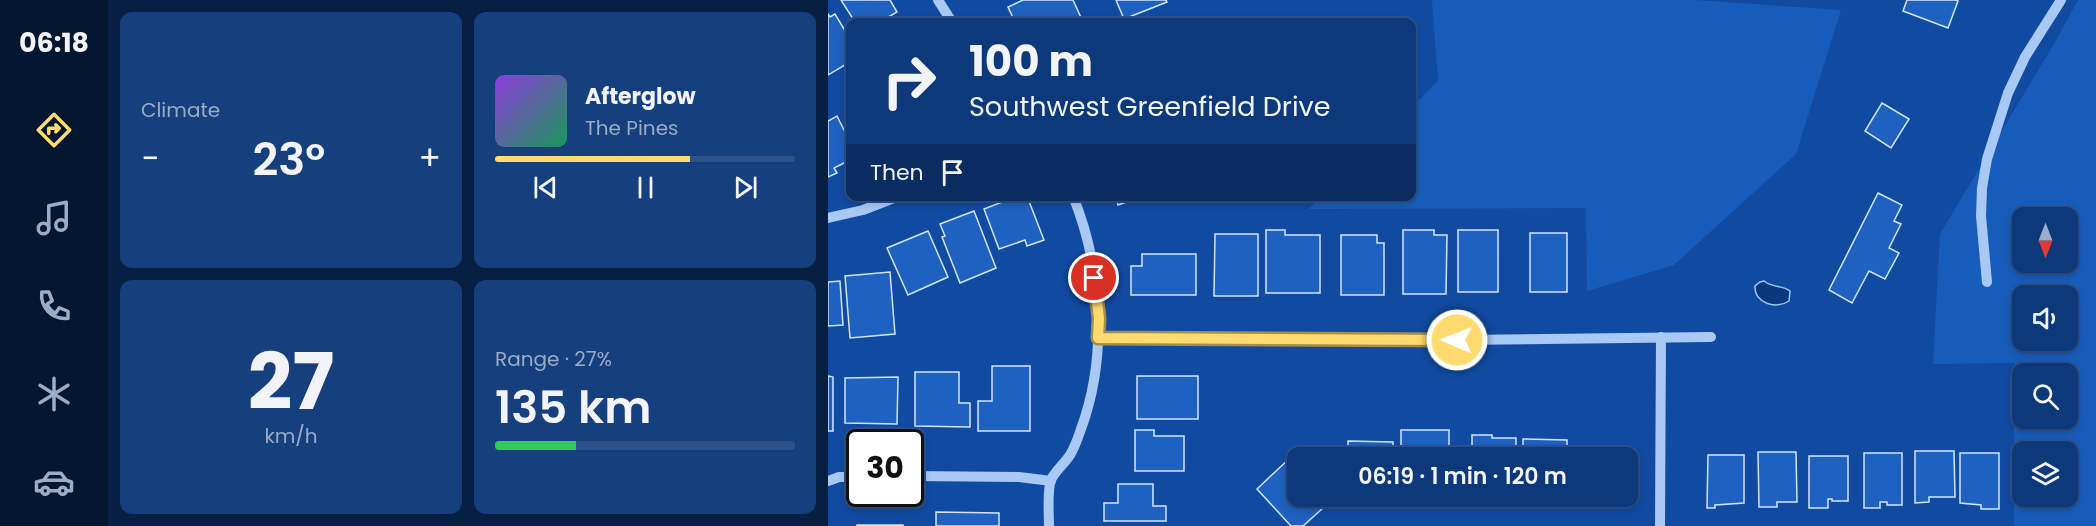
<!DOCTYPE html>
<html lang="en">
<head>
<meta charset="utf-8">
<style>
	:root { --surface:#0d3879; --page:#163f7e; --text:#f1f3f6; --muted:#9aacc6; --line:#2d528a; --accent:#ffda6e }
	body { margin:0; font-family:Poppins,sans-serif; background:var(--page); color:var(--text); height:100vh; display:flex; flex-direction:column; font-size:22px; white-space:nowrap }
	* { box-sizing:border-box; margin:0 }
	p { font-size:20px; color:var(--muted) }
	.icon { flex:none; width:33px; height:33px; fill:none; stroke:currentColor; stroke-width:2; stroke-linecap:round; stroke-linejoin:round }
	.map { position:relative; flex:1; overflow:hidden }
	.details { display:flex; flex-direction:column; gap:12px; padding:12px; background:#071f43; width:720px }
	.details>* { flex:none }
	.top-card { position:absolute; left:18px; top:18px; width:570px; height:183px; border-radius:12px; box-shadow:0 3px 9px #0003,0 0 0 2px var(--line); background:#0d3879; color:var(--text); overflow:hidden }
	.needle { width:39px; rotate:180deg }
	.controls { position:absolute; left:1184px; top:207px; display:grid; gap:12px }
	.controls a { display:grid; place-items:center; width:66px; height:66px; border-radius:12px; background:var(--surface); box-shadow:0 3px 9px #0003,0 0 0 2px var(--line); font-size:30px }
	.speed { position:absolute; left:18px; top:429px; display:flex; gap:12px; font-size:30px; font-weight:700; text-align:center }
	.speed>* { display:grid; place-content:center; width:78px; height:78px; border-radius:50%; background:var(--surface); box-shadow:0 3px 9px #0003,0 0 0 2px var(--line); line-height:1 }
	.speed .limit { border:3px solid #111; border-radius:9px; background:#fff; color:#111 }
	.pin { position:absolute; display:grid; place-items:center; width:51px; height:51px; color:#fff; margin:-26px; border:3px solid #fff; border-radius:50%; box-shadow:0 2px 6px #0007 }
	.me { position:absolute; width:66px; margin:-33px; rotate:271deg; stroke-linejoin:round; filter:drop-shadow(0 0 4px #0008) }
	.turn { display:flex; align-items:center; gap:21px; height:126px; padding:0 24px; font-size:27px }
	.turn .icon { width:78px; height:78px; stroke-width:2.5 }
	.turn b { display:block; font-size:42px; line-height:51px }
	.then { display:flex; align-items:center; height:57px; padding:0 24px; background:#0003; gap:12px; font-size:22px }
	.big { font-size:45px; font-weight:600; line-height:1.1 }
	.details .tile { flex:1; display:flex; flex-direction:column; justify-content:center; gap:9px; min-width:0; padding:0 21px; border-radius:12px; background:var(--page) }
	.details .dial { align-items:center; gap:0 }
	.dial b { font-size:78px; line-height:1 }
	.song { display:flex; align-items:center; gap:18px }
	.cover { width:72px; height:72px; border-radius:9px; background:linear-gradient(135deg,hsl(270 70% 55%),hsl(150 70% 35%)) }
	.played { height:6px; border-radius:3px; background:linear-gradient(90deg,var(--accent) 65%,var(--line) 65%) }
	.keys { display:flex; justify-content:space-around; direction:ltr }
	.heat { display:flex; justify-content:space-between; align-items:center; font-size:33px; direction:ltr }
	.charge { height:9px; border-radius:4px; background:linear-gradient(90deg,#34c759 27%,var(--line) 0) }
	.details .tiles { flex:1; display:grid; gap:12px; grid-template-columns:repeat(2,1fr) }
	.trip { position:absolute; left:459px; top:447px; width:351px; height:60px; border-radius:12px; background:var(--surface); box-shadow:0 3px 9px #0003,0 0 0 2px var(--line); font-weight:600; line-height:60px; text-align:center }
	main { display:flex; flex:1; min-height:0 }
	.dock { display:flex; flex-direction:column; width:108px; justify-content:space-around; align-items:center; background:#051630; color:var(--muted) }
	.dock .icon { width:42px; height:42px }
	.dock .on { color:var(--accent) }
	.dock b { font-size:27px; color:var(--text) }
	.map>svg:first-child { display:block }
	.green { fill:#185cbb; fill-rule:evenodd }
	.water { fill:#0a377d; stroke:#9bc3f8; stroke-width:1.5 }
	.building { fill:#1f61c0; stroke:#d2e5fe; stroke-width:1.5 }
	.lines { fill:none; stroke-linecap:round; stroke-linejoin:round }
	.minor { stroke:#a9c9f5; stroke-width:10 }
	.route-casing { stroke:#a68e48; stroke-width:15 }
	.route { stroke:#ffda6e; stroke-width:10 }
</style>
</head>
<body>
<main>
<nav class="dock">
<b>06:18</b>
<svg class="icon on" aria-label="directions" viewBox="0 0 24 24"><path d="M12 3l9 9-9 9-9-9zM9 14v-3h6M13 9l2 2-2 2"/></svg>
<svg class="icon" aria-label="music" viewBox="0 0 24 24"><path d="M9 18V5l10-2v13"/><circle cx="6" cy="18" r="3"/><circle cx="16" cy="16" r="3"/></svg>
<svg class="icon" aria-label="phone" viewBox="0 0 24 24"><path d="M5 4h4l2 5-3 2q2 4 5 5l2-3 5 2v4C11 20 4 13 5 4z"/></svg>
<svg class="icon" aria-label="climate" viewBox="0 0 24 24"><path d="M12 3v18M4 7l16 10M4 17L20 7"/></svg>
<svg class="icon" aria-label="car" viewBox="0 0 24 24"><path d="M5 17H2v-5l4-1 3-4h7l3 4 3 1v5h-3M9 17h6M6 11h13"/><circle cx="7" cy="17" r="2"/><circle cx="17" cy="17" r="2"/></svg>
</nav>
<section class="details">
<div class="tiles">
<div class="tile"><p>Climate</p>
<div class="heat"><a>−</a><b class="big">23°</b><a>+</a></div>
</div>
<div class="tile">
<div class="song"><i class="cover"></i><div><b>Afterglow</b><p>The Pines</p></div></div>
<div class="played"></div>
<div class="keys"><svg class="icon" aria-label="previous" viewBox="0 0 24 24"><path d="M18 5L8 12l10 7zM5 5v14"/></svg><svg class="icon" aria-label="pause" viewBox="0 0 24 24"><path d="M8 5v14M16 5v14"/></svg><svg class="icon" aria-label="next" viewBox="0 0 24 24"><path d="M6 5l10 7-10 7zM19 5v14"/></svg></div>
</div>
<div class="tile dial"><b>27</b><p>km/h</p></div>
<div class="tile"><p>Range · 27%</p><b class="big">135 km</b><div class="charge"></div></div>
</div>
</section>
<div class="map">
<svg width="1268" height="526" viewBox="0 0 1268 526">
	<rect width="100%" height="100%" fill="#114aa1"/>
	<g class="green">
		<path d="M604 0H867L1013 10 968 154 846 265 759 291 758 208 481 209 493 197 584 196V107L610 81Z"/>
		<path d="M1250 0H1268V526H1186V363L1105 364 1112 234 1226 44ZM1194 218H1239V262H1194ZM1194 296H1239V340H1194ZM1194 374H1239V418H1194ZM1194 452H1239V496H1194Z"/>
	</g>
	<path class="water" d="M936 281C944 288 954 285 962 291L961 301C948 310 926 303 927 286L932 282Z"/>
	<g class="building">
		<path d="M13 0H62L69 12 52 22H27Z"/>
		<path d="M195 0H245L255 22H187L180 7Z"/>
		<path d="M288 0H338L339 2 296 19Z"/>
		<path d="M1079 0H1128L1130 1 1120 28 1075 11Z"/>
		<path d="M0 14 2 17 7 14 22 39V62L0 75Z"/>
		<path d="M1054 103 1081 119 1063 148 1037 131Z"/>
		<path d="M9 116 22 142V160L6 168 9 173 0 177V121Z"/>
		<path d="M1050 193 1074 205 1066 221 1073 224 1061 248 1071 253 1057 279 1041 271 1024 303 1001 290Z"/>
		<path d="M190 196H199L216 240 199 246 197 240 171 249 156 209Z"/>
		<path d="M287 196H315L290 205Z"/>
		<path d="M146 211 168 268 132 283 114 237 117 236 112 224Z"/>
		<path d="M438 230H457V235H492V293H438Z"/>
		<path d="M575 230H606V235H619L618 294H575Z"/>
		<rect x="630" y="230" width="40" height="62"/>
		<path d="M100 231 120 277 80 295 59 248Z"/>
		<rect x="702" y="233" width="37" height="59"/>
		<path d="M387 234H430V296H386Z"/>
		<path d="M513 235H549V243H556V295H513Z"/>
		<path d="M314 254H368V295H303V266H314Z"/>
		<path d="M62 272 67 334 22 338 17 276Z"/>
		<path d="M12 281 15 325 0 326V282Z"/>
		<path d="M164 366H202V431H150V401H164Z"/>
		<path d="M87 372H131V403H142V427L87 426Z"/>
		<path d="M0 376 5 377V431H0Z"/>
		<rect x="309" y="376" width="61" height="43"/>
		<path d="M70 377 69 424 17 423V378Z"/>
		<path d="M307 430H326V436H356V471H307Z"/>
		<rect x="573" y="430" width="48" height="28"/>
		<path d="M644 435H664V438H688V458H644Z"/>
		<path d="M695 439 739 440V458H695Z"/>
		<path d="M520 441 565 442V458H520Z"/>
		<path d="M804 451V494H800V458H764V452Z"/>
		<path d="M1087 451H1126L1127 497H1101V502L1087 503Z"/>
		<path d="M930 452H968L969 502H949V507H931Z"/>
		<path d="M1036 453H1074V505H1059V502H1052V508H1036Z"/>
		<path d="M1132 453H1171V509H1153V505L1132 503Z"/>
		<path d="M465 455 470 460V496H503L505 499 475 526H463L429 489Z"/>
		<path d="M880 455H916V503L887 505V508H879Z"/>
		<path d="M981 456H1020V501H1004V499H1000V508H981Z"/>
		<path d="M290 484H325V506H338V521H276V503H290Z"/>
		<path d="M520 496H565V504L520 503Z"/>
		<rect x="573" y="496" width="48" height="7"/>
		<rect x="644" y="496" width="44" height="6"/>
		<rect x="695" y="496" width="44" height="3"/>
		<path d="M108 512 171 513V526H108Z"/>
		<rect x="29" y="525" width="46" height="1"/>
	</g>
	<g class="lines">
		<g class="minor">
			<path d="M110 0 124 22"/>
			<path d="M0 218 35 210 71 196"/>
			<path d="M1159 282 1153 216 1154 188 1159 159 1180 93 1197 57 1233 0"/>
			<path d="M270 338 629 340 883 337"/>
			<path d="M82 476 191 477 223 481"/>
			<path d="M0 481 11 477H32"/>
			<path d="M221 526C221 515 219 490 223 480 227 471 237 463 242 455 247 447 250 438 253 429 280 356 274 268 245 196"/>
			<path d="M832 526 833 337"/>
		</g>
	</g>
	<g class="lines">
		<g class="route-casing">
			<path id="route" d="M266 278 271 318 270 338 629 340"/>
		</g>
		<use href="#route" class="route"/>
	</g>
</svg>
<div class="controls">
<a><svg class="needle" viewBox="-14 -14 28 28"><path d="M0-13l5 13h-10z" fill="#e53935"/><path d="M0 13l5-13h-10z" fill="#9aacc6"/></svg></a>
<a><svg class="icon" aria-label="sound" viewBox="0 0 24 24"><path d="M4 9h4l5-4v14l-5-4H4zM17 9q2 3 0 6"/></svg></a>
<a><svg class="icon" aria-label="search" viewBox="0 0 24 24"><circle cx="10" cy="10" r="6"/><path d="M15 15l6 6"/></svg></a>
<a><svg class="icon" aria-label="layers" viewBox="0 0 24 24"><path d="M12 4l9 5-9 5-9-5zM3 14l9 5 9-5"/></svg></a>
</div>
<div class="speed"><div class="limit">30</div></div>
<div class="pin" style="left:266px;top:278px;background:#d93025"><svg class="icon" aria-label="arrive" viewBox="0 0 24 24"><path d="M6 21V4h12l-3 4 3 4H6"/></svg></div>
<svg class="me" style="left:629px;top:340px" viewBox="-20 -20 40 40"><circle r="17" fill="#ffda6e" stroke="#fff" stroke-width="3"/><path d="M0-11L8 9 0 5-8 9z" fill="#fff"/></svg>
<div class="trip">06:19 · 1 min · 120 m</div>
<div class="top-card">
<div class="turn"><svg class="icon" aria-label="right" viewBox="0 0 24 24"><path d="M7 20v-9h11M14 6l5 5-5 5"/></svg><div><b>100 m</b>Southwest Greenfield Drive</div></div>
<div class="then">Then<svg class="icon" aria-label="arrive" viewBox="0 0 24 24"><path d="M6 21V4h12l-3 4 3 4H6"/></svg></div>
</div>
</div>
</main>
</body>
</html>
